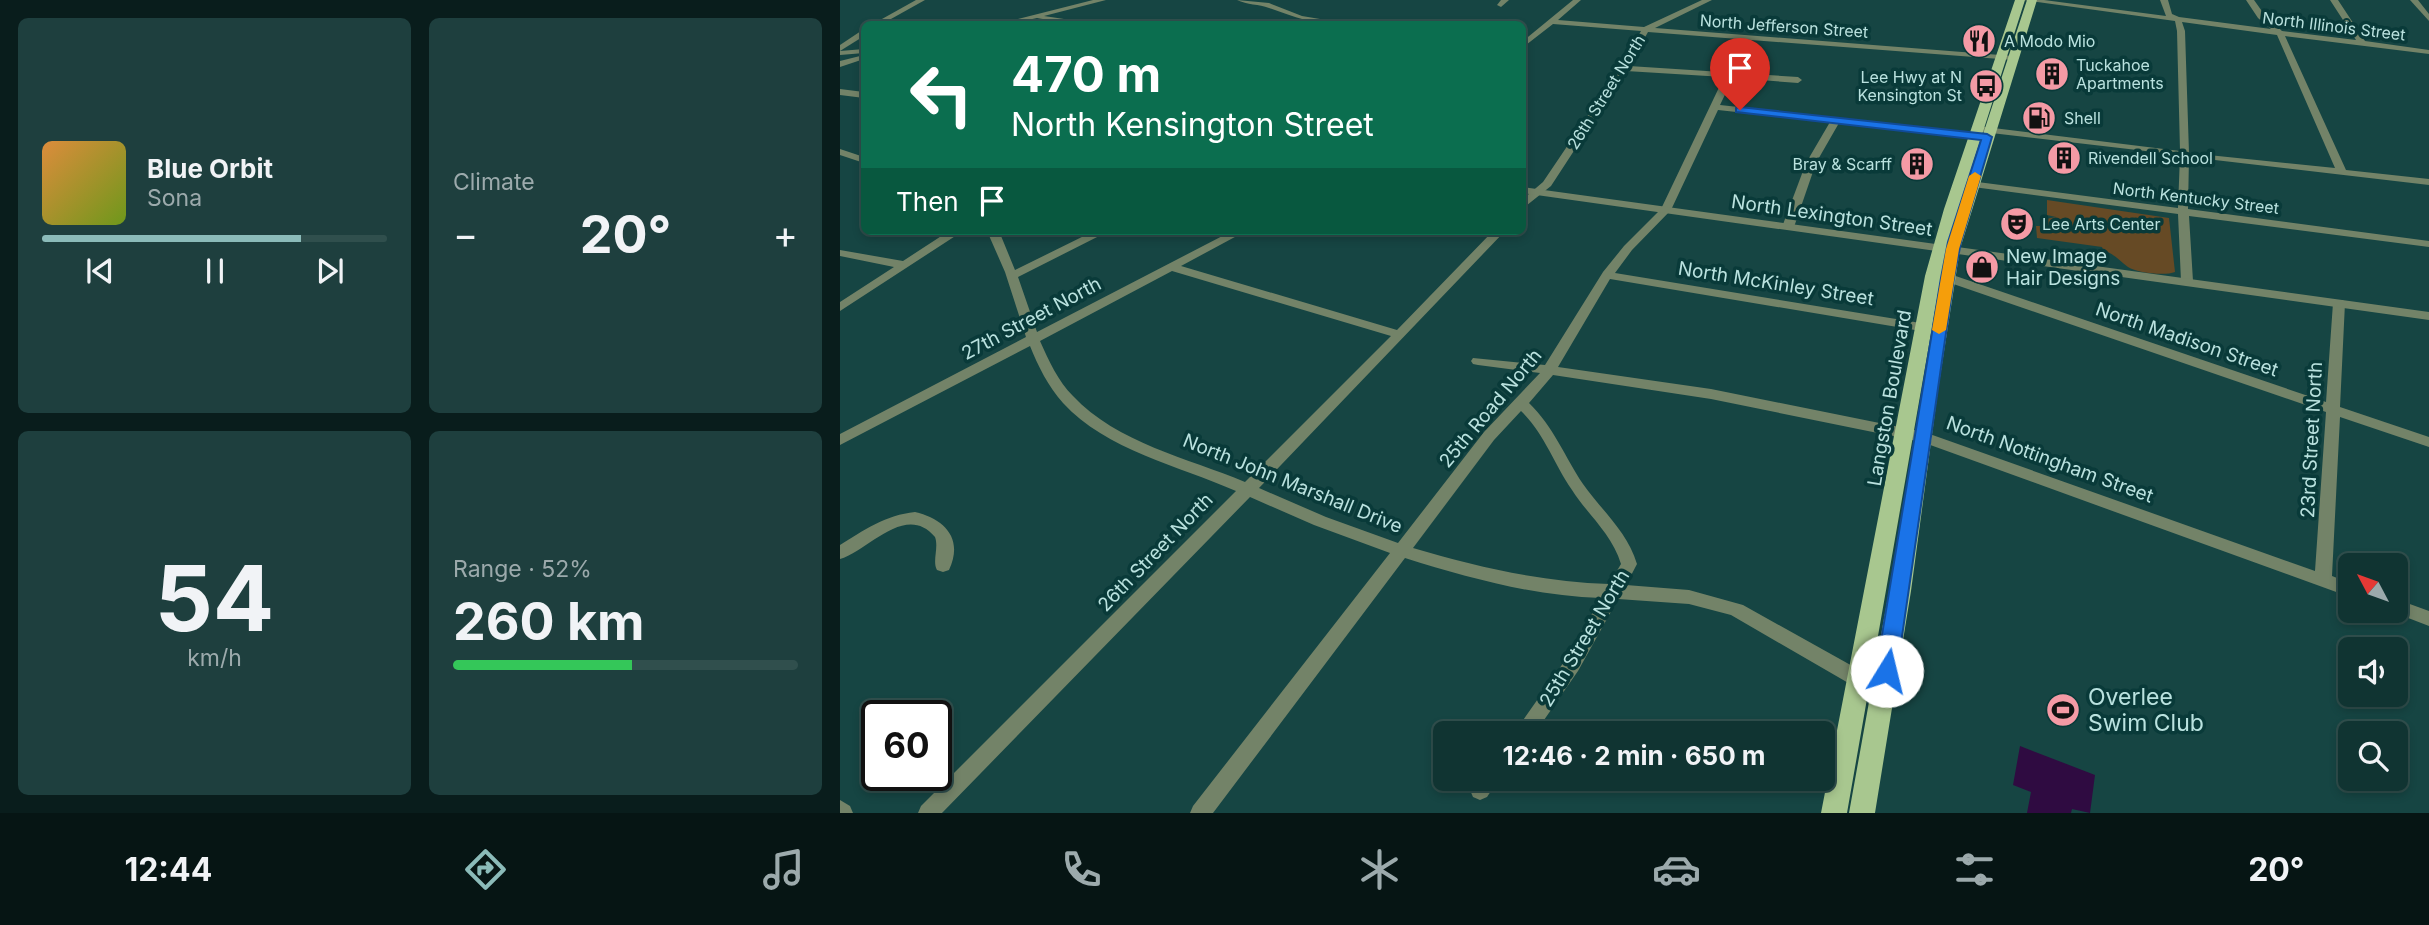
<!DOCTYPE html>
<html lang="en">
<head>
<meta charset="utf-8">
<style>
	:root { --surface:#103432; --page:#1e3f3e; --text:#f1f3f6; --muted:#9caaac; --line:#304f4d; --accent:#8bbbb9 }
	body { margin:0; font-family:Inter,sans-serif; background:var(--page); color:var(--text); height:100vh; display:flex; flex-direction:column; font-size:26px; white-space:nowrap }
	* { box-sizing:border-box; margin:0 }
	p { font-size:23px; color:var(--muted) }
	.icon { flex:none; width:38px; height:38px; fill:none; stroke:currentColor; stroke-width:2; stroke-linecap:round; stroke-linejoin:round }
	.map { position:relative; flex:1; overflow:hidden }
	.panel { display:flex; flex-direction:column; gap:18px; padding:18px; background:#091d1c; width:840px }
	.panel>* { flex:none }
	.top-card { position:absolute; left:21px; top:21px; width:665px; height:214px; border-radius:10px; box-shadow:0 4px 10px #0003,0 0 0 2px var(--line); background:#0b6e4f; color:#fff; overflow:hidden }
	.needle { width:46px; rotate:311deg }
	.controls { position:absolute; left:1498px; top:553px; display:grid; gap:14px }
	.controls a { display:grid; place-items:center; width:70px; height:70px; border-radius:10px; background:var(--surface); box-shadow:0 4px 10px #0003,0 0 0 2px var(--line); font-size:35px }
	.speed { position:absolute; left:21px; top:700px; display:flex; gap:14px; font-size:35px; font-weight:700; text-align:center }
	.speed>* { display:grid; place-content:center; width:91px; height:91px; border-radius:50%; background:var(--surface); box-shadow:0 4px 10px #0003,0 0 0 2px var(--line); line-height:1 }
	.speed .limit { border:4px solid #111; border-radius:10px; background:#fff; color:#111 }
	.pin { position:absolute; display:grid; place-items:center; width:60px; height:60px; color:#fff; margin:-72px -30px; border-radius:50% 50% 50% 0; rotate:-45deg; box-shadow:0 0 7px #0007 }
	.pin .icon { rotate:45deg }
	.me { position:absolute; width:77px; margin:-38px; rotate:9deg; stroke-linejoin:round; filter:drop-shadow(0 0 5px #0008) }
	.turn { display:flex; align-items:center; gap:24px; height:147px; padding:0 35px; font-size:32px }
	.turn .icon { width:91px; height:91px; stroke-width:2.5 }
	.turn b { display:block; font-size:49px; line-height:60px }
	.then { display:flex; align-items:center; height:66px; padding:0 35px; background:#0003; gap:14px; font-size:26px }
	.big { font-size:52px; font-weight:700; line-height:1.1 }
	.panel .widget { flex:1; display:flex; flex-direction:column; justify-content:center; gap:10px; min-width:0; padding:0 24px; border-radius:10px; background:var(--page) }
	.panel .dial { align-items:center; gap:0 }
	.dial b { font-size:91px; line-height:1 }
	.song { display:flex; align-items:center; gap:21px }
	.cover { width:84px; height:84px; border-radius:10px; background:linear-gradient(135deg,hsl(30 70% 55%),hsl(80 70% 35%)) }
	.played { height:7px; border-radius:4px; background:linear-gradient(90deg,var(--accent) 75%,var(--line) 75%) }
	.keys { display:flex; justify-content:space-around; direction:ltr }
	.heat { display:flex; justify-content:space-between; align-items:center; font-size:38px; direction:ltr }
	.charge { height:10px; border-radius:5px; background:linear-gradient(90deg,#34c759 52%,var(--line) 0) }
	.panel .tiles { flex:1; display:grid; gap:18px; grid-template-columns:repeat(2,1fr) }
	.trip { position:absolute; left:593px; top:721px; width:402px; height:70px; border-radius:10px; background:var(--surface); box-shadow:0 4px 10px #0003,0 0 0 2px var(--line); font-weight:700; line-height:70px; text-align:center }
	.tab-bar { display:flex; height:112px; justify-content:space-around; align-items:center; background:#061514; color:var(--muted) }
	.tab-bar .icon { width:49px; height:49px }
	.tab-bar .current { color:var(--accent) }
	.tab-bar b { font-size:32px; color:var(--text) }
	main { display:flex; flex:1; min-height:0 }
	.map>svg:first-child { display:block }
	.green { fill:#664a25 }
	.water { fill:#2f0b41 }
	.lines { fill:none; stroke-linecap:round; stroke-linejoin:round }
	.minor { fill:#738368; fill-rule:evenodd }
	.tertiary { fill:#738368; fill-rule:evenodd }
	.primary { fill:#a8c78f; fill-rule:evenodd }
	.route { fill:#1a73e8; stroke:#114b97; stroke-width:2 }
	.slow { fill:#f59e0b }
	.labels { text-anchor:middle; stroke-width:7; stroke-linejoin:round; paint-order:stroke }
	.far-street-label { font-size:16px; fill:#bae2df; stroke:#093a39 }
	.far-poi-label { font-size:16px; fill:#bae2df; stroke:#093a39; text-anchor:start }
	.street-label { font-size:19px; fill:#bae2df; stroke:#093a39 }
	.poi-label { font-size:19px; fill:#bae2df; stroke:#093a39; text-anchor:start }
	.near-poi-label { font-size:23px; fill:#bae2df; stroke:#093a39; text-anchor:start }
</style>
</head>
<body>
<main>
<section class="panel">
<div class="tiles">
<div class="widget">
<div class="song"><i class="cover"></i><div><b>Blue Orbit</b><p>Sona</p></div></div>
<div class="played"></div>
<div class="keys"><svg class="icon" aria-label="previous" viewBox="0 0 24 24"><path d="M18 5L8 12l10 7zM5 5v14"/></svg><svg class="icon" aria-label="pause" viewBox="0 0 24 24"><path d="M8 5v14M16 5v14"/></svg><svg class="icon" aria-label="next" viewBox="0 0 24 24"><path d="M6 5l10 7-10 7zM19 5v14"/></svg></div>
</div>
<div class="widget"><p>Climate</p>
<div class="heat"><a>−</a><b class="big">20°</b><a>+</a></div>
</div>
<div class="widget dial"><b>54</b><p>km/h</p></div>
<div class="widget"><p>Range · 52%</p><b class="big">260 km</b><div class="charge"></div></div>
</div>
</section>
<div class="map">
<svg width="1589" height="813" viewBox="0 0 1589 813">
	<rect width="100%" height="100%" fill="#164543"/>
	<path class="green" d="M1207 200 1329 218 1335 272C1325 276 1297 273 1288 267 1279 260 1274 254 1263 250L1262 247 1197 238 1196 226H1207L1201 220 1216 217 1207 215Z"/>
	<path class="water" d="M1180 746 1255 775 1250 813 1232 809 1231 813H1187L1191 792 1173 785Z"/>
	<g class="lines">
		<g class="minor">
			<path d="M253 0H266L204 16 244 22 247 24H231L197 18 169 24H158Z"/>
			<path d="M397 0 429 3 462 16 510 24C477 27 459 18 429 8 419 4 407 5 397 0Z"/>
			<path d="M661 0H669L661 7 657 5Z"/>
			<path d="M733 0H741L718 20 804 27 862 0H872L815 28 1173 56 1177 58 1173 60 808 32 789 66 958 77 962 80 958 83 893 78 880 105 1146 134 1151 137 1146 140 999 123 976 163 954 227 948 230 942 227 966 163 990 122 878 110 831 210 792 250 775 273 1099 326 1105 330 1099 334 770 279 718 367 871 389 1084 432 1475 571 1486 412 1093 277 1091 274 1097 270 1101 271 1486 402 1493 303 1495 300H1503L1505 303 1500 407 1589 437V447L1500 417 1492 576 1510 583V597L1082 442 871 399 713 375 689 403C713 426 725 457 743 484 762 511 787 531 797 564L786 585 849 590 903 605 1050 687 1052 693 1050 699 1043 701 1036 699 891 615 849 604 778 599 738 671 695 733H674L726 659 761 598C694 596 629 578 565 558L373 813H350L353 806 550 553 474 525 410 497 102 813H78L81 806 396 491C339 466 266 450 223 403 208 386 198 366 190 346L0 445V434L186 337 165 272 147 231H159L175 270 254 231H269L178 277 197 332 392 231H406L341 266 557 330 653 231H665L419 488 486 517 558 543 644 432 700 373 638 365 633 364 631 361 633 358 705 365 763 272 784 246 821 209 884 77 786 71 711 186 682 209V200L703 182 780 68 801 31 713 24 682 48V42ZM332 271 551 336 405 482C348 458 277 443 233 396 218 381 209 361 200 341ZM681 411C704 433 714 464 732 490 748 515 772 534 781 564L769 584C702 582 637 567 573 548L654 440Z"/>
			<path d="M1183 0H1204L1326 16 1320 0H1328L1332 14 1339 17 1431 29 1418 18 1406 0H1414L1424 14 1442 31 1516 40 1490 0H1498L1525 41 1589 50V54L1445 36 1506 170 1589 179V185L1349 157 1348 209 1589 241V247L1349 216 1353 281 1347 285 1341 281 1338 214 1118 185 1117 183 1122 180 1338 208 1340 155 1134 131 1132 129 1137 126 1340 151 1337 31 1335 21ZM1342 22 1437 35 1495 168 1349 153 1345 31Z"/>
			<path d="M1570 0H1578L1589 14V21Z"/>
			<path d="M24 49V53L0 55V51Z"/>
			<path d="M0 149 24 157V163L0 155Z"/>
			<path d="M109 231H123L0 311V302L54 267 0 256V250L63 261Z"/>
			<path d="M75 512C104 519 124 538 109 570L103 572 97 570C92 561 99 548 95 537 66 502 29 550 0 559V545C24 530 46 515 75 512Z"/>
			<path d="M1556 599 1589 611V626L1550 611H1556Z"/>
			<path d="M636 779H659L647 797 640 800 633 797 630 790Z"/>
			<path d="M0 800 10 806 13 813H0Z"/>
		</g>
		<g class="tertiary">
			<path d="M76 0H85L42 24H33Z"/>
			<path d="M21 31H24V36L0 51V45Z"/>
			<path d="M24 55V59L0 67V61Z"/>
			<path d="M0 89 24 92V98L0 95Z"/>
			<path d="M682 187 1589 312V320L682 193Z"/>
		</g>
		<path class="primary" d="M1175 0H1185L1111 232 1187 0H1197L1120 249 1098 390 1071 591 1035 813H1009L1049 591 1104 259 1007 813H981L1085 276 1104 209Z"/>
	</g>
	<path class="route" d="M900 107 1147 134 1152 137 1121 242 1114 278 1057 671 1054 677 1047 680 1039 677 1036 671 1101 278 1108 242 1141 140 896 112V108Z"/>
	<path class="slow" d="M1135 172 1141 176 1119 249 1106 330 1099 334 1092 330 1106 249 1129 176Z"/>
	<defs>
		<g id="restaurant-disc" transform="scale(1.75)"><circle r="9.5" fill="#f49aa5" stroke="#093a39"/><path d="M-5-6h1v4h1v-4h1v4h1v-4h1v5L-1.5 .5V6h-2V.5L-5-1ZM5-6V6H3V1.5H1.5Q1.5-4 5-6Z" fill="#111"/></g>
		<g id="building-disc" transform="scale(1.75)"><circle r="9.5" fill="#f49aa5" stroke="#093a39"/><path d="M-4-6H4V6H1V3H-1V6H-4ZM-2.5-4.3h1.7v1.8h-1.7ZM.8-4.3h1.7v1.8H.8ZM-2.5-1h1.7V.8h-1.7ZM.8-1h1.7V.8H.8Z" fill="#111"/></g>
		<g id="bus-disc" transform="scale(1.75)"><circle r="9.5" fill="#f49aa5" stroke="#093a39"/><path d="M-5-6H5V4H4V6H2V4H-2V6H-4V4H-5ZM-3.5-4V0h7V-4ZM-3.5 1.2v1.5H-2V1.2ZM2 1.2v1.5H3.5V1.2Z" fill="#111"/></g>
		<g id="fuel-disc" transform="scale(1.75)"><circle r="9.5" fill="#f49aa5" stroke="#093a39"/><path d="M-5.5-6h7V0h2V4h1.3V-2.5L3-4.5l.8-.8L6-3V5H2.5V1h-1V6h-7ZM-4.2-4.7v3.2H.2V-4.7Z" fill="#111"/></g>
		<g id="theatre-disc" transform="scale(1.75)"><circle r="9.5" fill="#f49aa5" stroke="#093a39"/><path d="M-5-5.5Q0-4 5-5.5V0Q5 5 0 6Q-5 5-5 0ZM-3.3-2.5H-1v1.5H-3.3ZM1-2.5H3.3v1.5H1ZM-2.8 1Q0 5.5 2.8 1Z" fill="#111"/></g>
		<g id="shop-disc" transform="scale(1.75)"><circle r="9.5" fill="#f49aa5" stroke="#093a39"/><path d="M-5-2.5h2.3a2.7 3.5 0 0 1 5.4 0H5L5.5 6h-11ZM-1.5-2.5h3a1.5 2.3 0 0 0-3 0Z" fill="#111"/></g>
		<g id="stadium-disc" transform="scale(1.75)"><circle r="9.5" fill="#f49aa5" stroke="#093a39"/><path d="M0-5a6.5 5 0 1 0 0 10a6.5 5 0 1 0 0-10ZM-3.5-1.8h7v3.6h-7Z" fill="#111"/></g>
	</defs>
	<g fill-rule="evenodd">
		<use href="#restaurant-disc" x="1139" y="41"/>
		<use href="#building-disc" x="1212" y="74"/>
		<use href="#bus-disc" x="1146" y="86"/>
		<use href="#fuel-disc" x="1199" y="118"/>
		<use href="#building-disc" x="1224" y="158"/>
		<use href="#building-disc" x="1077" y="164"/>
		<use href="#theatre-disc" x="1177" y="224"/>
		<use href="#shop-disc" x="1142" y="267"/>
		<use href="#stadium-disc" x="1223" y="710"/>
	</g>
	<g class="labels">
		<g class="far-street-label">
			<text transform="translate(944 26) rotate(4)" y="6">North Jefferson Street</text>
			<text transform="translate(1494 26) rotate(7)" y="6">North Illinois Street</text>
			<text transform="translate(766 92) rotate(-58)" y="6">26th Street North</text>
			<text transform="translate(1356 198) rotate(7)" y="6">North Kentucky Street</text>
		</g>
		<g class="far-poi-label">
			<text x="1164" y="47">A Modo Mio</text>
			<text x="1236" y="71">Tuckahoe<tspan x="1236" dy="18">Apartments</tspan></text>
			<text x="1122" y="83" text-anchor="end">Lee Hwy at N<tspan x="1122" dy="18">Kensington St</tspan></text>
			<text x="1224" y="124">Shell</text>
			<text x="1248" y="164">Rivendell School</text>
			<text x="1052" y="170" text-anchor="end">Bray &amp; Scarff</text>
			<text x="1202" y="230">Lee Arts Center</text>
		</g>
		<g class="street-label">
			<text transform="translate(992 215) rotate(8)" y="7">North Lexington Street</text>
			<text transform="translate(936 283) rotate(9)" y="7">North McKinley Street</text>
			<text transform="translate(191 318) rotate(-28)" y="7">27th Street North</text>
			<text transform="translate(1347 339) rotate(19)" y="7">North Madison Street</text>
			<text transform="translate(1049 398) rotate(-80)" y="7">Langston Boulevard</text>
			<text transform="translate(650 408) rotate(-50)" y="7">25th Road North</text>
			<text transform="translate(1471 440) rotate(-87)" y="7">23rd Street North</text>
			<text transform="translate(1210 459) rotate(20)" y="7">North Nottingham Street</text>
			<text transform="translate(453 483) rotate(22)" y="7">North John Marshall Drive</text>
			<text transform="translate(315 552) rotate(-46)" y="7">26th Street North</text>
			<text transform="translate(744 638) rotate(-59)" y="7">25th Street North</text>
		</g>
		<g class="poi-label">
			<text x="1166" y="263">New Image<tspan x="1166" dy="22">Hair Designs</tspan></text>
		</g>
		<g class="near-poi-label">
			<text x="1248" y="705">Overlee<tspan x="1248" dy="26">Swim Club</tspan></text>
		</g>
	</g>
</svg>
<div class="controls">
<a><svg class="needle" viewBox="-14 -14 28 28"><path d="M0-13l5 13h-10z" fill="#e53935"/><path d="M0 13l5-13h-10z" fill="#9caaac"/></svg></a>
<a><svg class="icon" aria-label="sound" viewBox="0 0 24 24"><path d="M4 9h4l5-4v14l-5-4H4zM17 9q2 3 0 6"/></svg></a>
<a><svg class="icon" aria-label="search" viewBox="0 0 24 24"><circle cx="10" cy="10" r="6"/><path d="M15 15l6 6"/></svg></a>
</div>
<div class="speed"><div class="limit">60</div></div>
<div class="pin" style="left:900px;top:110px;background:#d93025"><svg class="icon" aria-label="arrive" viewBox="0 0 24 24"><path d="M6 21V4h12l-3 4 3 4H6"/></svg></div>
<svg class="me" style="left:1047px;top:671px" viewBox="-20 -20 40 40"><circle r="19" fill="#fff"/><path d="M0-13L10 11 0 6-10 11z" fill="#1a73e8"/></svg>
<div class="trip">12:46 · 2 min · 650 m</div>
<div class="top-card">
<div class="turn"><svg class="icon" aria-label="left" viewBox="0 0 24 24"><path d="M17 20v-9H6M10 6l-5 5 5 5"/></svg><div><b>470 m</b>North Kensington Street</div></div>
<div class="then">Then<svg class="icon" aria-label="arrive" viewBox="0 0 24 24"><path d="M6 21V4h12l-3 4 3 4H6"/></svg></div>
</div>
</div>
</main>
<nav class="tab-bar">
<b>12:44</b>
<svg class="icon current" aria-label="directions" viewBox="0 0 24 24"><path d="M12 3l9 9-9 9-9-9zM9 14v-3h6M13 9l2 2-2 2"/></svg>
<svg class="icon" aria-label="music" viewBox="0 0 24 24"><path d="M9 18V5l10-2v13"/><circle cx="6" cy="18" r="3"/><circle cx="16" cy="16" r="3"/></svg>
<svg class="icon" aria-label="phone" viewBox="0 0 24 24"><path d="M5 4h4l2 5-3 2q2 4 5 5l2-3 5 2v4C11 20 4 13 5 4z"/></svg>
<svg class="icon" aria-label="climate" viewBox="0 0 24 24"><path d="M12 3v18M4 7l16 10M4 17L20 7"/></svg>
<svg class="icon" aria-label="car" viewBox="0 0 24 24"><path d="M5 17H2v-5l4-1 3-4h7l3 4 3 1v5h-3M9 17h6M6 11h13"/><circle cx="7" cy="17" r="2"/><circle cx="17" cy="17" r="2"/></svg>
<svg class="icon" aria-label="filters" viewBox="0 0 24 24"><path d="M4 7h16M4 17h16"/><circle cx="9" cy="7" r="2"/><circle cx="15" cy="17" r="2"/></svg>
<b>20°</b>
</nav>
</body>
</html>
